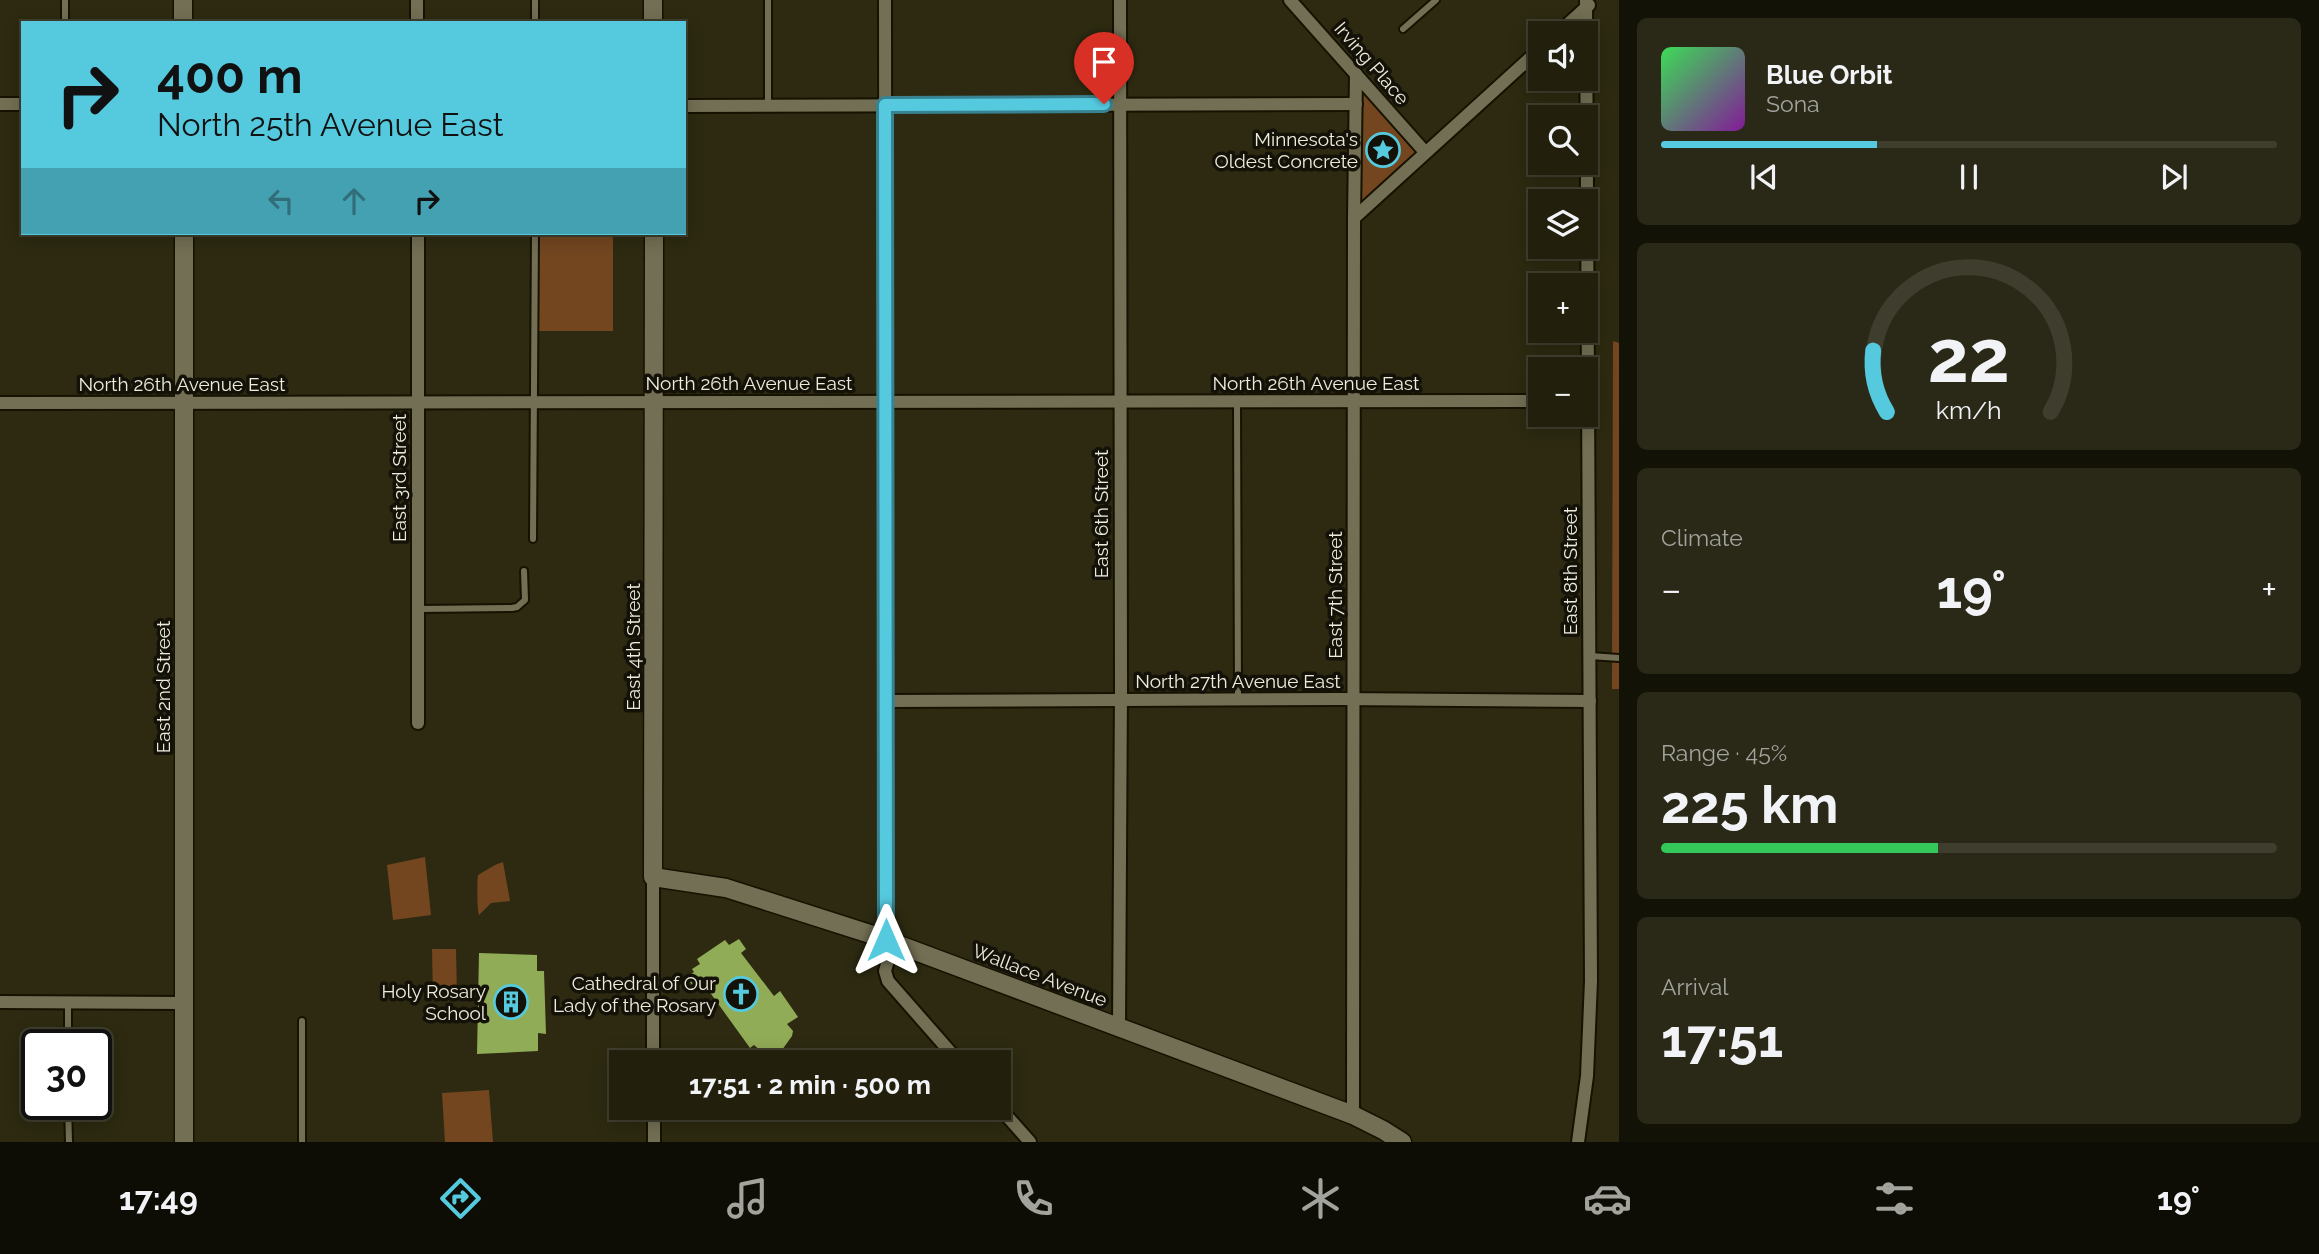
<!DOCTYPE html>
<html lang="en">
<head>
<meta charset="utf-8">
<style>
	:root { --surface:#22200d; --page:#2a2816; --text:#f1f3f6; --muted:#a2a39d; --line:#3f3e2e; --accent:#55cadf }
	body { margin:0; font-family:Raleway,sans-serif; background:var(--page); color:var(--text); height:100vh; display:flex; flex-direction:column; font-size:26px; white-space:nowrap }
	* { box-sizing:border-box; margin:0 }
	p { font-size:23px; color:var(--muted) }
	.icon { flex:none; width:38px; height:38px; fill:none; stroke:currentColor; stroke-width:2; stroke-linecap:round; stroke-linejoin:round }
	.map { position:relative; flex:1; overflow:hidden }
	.side { display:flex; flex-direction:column; gap:18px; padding:18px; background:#131207; width:700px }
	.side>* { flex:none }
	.guide { position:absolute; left:21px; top:21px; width:665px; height:214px; border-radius:0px; box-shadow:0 4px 18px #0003,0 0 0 2px var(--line); background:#55cadf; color:#111; overflow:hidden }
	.tools { position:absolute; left:1528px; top:21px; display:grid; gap:14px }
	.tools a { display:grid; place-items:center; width:70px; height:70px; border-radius:0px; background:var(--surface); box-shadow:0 4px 18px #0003,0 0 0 2px var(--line); font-size:35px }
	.speed { position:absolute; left:21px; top:1029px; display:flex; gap:14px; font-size:35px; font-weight:700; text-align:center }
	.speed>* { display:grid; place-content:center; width:91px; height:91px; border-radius:50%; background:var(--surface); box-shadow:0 4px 18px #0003,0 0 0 2px var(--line); line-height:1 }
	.speed .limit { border:4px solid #111; border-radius:10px; background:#fff; color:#111 }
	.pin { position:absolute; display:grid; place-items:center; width:60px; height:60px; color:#fff; margin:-72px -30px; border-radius:50% 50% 50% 0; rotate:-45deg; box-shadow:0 0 7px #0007 }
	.pin .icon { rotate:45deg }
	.me { position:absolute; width:77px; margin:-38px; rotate:0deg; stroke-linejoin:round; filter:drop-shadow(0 0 5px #0008) }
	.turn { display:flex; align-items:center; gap:24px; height:147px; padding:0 21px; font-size:32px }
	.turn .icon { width:91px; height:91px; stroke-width:2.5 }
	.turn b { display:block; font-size:49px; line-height:60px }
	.lanes { display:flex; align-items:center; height:66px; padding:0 21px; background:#0003; justify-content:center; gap:35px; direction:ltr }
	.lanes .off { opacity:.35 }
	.big { font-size:52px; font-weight:700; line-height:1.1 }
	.side .card { flex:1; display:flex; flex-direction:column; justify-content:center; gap:10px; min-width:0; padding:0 24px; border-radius:10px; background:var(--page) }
	.side .dial { align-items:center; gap:0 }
	.dial svg { height:182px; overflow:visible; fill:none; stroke:var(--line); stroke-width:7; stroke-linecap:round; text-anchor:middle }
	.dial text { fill:var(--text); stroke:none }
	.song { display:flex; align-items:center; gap:21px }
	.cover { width:84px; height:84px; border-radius:10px; background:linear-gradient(135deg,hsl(130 70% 55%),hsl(290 70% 35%)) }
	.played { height:7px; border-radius:4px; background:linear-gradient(90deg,var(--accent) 35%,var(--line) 35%) }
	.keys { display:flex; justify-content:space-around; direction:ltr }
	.heat { display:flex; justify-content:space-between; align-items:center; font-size:38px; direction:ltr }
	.charge { height:10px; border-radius:5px; background:linear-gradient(90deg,#34c759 45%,var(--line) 0) }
	.trip { position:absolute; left:609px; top:1050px; width:402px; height:70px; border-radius:0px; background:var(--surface); box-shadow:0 4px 18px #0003,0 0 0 2px var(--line); font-weight:700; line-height:70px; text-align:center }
	.dock { display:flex; height:112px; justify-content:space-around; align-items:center; background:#0e0d05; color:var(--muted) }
	.dock .icon { width:49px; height:49px }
	.dock .on { color:var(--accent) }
	.dock b { font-size:32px; color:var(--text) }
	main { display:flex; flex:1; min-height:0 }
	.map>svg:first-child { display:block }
	.green { fill:#734620 }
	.building { fill:#91ac57 }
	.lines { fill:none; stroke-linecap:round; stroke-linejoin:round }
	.lane-casing { stroke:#161200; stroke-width:10 }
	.street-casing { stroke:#161200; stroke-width:16 }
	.secondary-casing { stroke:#161200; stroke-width:21 }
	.lane { stroke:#736f54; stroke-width:6 }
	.street { stroke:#736f54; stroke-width:12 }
	.secondary { stroke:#736f54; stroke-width:18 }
	.route-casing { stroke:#378391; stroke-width:18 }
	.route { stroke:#55cadf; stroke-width:12 }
	.labels { text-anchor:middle; stroke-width:7; stroke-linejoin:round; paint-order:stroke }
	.street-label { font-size:19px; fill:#ecebdc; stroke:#141208 }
	.poi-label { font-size:19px; fill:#ecebdc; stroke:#141208; text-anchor:end }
</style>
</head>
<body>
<main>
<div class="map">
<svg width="1619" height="1142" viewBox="0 0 1619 1142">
	<rect width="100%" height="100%" fill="#2d2a11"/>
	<g class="green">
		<path d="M1356 74 1425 152 1354 218Z"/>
		<rect x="539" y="233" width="74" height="98"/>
		<path d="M1613 341 1619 343V689H1612Z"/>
		<path d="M425 857 431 915 393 920 387 865Z"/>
		<path d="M503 862 510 901 491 903 479 915C477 909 477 881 478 875L495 865Z"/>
		<path d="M456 949 457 997 433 998 432 949Z"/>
		<path d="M489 1090 493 1142H445L442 1093Z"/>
	</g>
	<g class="building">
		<path d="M739 939 746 949 741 953 774 996 780 991 798 1017 787 1024 793 1031 792 1036 782 1050 762 1052 754 1045 750 1048 701 980 693 986 686 977 694 972 692 969 700 964 697 959 725 940 729 945Z"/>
		<path d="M479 953 537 955V971H544L546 1034 538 1033V1051L477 1054Z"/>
	</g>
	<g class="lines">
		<g class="lane-casing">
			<g id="lane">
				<path d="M65 0V23"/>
				<path d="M535 0V23"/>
				<path d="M768 0V104"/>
				<path d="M1403 29 1436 0"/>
				<path d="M1237 402 1238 700"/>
				<path d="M533 539 535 233"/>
				<path d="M418 609 512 608 517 607 525 600 524 571"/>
				<path d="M1590 656 1619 658"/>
				<path d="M302 1021V1142"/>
				<path d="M68 1045V1002"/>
				<path d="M68 1104 69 1142"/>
			</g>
		</g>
		<g class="street-casing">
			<g id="street">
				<path d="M417 0V23"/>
				<path d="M885 0 886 940"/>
				<path d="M1290 0 1425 152"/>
				<path d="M1558 33 1589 5"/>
				<path d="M0 104H23"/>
				<path d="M684 106 1356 104"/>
				<path d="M1354 218 1540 49"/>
				<path d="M418 233V723"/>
				<path d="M0 403 1540 401"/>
				<path d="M886 701 1339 699 1590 701"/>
				<path d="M653 877V1062"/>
				<path d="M893 942 885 971 888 981 959 1062"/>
				<path d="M0 1002 184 1003"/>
				<path d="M1119 1028 1121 689 1120 0"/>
				<path d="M999 1107 1030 1142"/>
				<path d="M654 1108V1142"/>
				<path d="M1353 1115 1354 218 1356 74"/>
				<path d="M1578 1142 1587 1076 1591 981 1586 0"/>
			</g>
		</g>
		<g class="secondary-casing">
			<g id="secondary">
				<path d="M183 0V23"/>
				<path d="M653 0V23"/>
				<path d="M184 233V1142"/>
				<path d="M654 233 653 877 726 888 870 934 1353 1115 1383 1130 1402 1142"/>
			</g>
		</g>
		<use href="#lane" class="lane"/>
		<use href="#street" class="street"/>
		<use href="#secondary" class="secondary"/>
	</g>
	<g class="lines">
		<g class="route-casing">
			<path id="route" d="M886 940 885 105 1104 104"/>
		</g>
		<use href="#route" class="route"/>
	</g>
	<defs>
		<g id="sight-ring" transform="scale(1.75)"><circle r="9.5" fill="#141208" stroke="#55cadf" stroke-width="1.5"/><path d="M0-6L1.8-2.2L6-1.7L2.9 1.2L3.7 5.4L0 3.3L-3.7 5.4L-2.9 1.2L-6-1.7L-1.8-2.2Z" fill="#55cadf"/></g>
		<g id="church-ring" transform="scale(1.75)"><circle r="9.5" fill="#141208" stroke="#55cadf" stroke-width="1.5"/><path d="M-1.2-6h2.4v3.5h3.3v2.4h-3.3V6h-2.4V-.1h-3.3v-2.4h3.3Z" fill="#55cadf"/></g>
		<g id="building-ring" transform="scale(1.75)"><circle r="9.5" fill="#141208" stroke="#55cadf" stroke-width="1.5"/><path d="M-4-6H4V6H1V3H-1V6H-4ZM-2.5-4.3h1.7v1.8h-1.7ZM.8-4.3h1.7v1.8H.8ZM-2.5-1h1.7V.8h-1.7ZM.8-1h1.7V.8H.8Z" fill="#55cadf"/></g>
	</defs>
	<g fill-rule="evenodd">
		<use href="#sight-ring" x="1383" y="150"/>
		<use href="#church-ring" x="741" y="994"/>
		<use href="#building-ring" x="511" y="1002"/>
	</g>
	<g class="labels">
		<g class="street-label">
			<text transform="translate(1372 63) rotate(49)" y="7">Irving Place</text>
			<text x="749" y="390">North 26th Avenue East</text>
			<text x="1316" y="390">North 26th Avenue East</text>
			<text x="182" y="391">North 26th Avenue East</text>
			<text transform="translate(399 478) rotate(-90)" y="7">East 3rd Street</text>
			<text transform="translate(1101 514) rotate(-90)" y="7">East 6th Street</text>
			<text transform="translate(1570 571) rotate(-90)" y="7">East 8th Street</text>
			<text transform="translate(1335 595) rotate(-90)" y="7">East 7th Street</text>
			<text transform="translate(633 647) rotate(-90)" y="7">East 4th Street</text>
			<text x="1238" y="688">North 27th Avenue East</text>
			<text transform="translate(163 687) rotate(-90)" y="7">East 2nd Street</text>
			<text transform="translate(1040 975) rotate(21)" y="7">Wallace Avenue</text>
		</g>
		<g class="poi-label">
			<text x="1358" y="146">Minnesota's<tspan x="1358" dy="22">Oldest Concrete</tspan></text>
			<text x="716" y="990">Cathedral of Our<tspan x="716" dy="22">Lady of the Rosary</tspan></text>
			<text x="486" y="998">Holy Rosary<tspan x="486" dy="22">School</tspan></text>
		</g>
	</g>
</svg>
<div class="tools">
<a><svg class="icon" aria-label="sound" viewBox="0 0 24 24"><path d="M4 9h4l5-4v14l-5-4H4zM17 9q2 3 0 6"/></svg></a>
<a><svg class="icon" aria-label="search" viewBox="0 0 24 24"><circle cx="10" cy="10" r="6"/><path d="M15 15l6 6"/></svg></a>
<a><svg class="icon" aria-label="layers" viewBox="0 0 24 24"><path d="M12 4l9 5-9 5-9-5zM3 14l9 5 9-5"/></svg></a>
<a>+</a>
<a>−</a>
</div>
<div class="speed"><div class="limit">30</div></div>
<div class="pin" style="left:1104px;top:104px;background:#d93025"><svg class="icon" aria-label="arrive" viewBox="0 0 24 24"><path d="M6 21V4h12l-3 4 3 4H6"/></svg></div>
<svg class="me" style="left:886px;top:940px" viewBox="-20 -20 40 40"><path d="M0-17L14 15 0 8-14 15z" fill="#55cadf" stroke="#fff" stroke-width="4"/></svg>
<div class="trip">17:51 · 2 min · 500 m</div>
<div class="guide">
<div class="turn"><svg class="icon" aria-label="right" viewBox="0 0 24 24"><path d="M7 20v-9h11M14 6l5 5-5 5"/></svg><div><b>400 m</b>North 25th Avenue East</div></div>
<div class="lanes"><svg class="icon off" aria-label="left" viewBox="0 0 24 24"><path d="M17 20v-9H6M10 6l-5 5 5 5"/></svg><svg class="icon off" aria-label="ahead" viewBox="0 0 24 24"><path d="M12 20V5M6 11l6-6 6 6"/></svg><svg class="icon" aria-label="right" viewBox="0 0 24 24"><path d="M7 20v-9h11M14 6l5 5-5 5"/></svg></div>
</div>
</div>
<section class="side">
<div class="card">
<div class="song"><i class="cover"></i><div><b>Blue Orbit</b><p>Sona</p></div></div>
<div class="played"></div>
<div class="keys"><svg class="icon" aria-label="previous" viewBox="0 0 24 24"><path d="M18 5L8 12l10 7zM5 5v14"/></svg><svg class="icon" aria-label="pause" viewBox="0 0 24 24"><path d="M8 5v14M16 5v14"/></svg><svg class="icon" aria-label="next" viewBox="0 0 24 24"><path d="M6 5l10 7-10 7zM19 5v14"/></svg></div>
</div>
<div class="card dial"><svg viewBox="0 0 100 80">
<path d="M14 69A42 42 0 1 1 86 69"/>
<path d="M14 69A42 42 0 0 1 8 42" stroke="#55cadf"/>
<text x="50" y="56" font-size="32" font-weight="700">22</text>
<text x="50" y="72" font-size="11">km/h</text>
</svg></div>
<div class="card"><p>Climate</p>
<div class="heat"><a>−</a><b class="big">19°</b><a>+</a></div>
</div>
<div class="card"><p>Range · 45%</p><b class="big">225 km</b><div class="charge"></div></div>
<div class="card"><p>Arrival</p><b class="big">17:51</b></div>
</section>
</main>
<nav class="dock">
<b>17:49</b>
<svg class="icon on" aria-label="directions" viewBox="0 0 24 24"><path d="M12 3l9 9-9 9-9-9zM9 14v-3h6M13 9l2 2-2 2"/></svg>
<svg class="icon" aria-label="music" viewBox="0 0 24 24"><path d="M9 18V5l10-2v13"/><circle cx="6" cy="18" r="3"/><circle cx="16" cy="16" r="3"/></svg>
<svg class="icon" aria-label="phone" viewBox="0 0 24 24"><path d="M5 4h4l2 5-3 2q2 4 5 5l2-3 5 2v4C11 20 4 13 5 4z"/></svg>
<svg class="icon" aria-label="climate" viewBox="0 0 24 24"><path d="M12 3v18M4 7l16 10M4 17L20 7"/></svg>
<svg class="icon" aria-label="car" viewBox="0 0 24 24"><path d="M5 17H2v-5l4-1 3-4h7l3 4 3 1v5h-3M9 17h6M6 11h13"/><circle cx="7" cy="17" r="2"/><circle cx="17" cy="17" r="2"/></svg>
<svg class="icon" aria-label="filters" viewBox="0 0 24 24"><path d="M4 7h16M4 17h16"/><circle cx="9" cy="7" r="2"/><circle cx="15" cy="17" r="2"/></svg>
<b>19°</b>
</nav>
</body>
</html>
